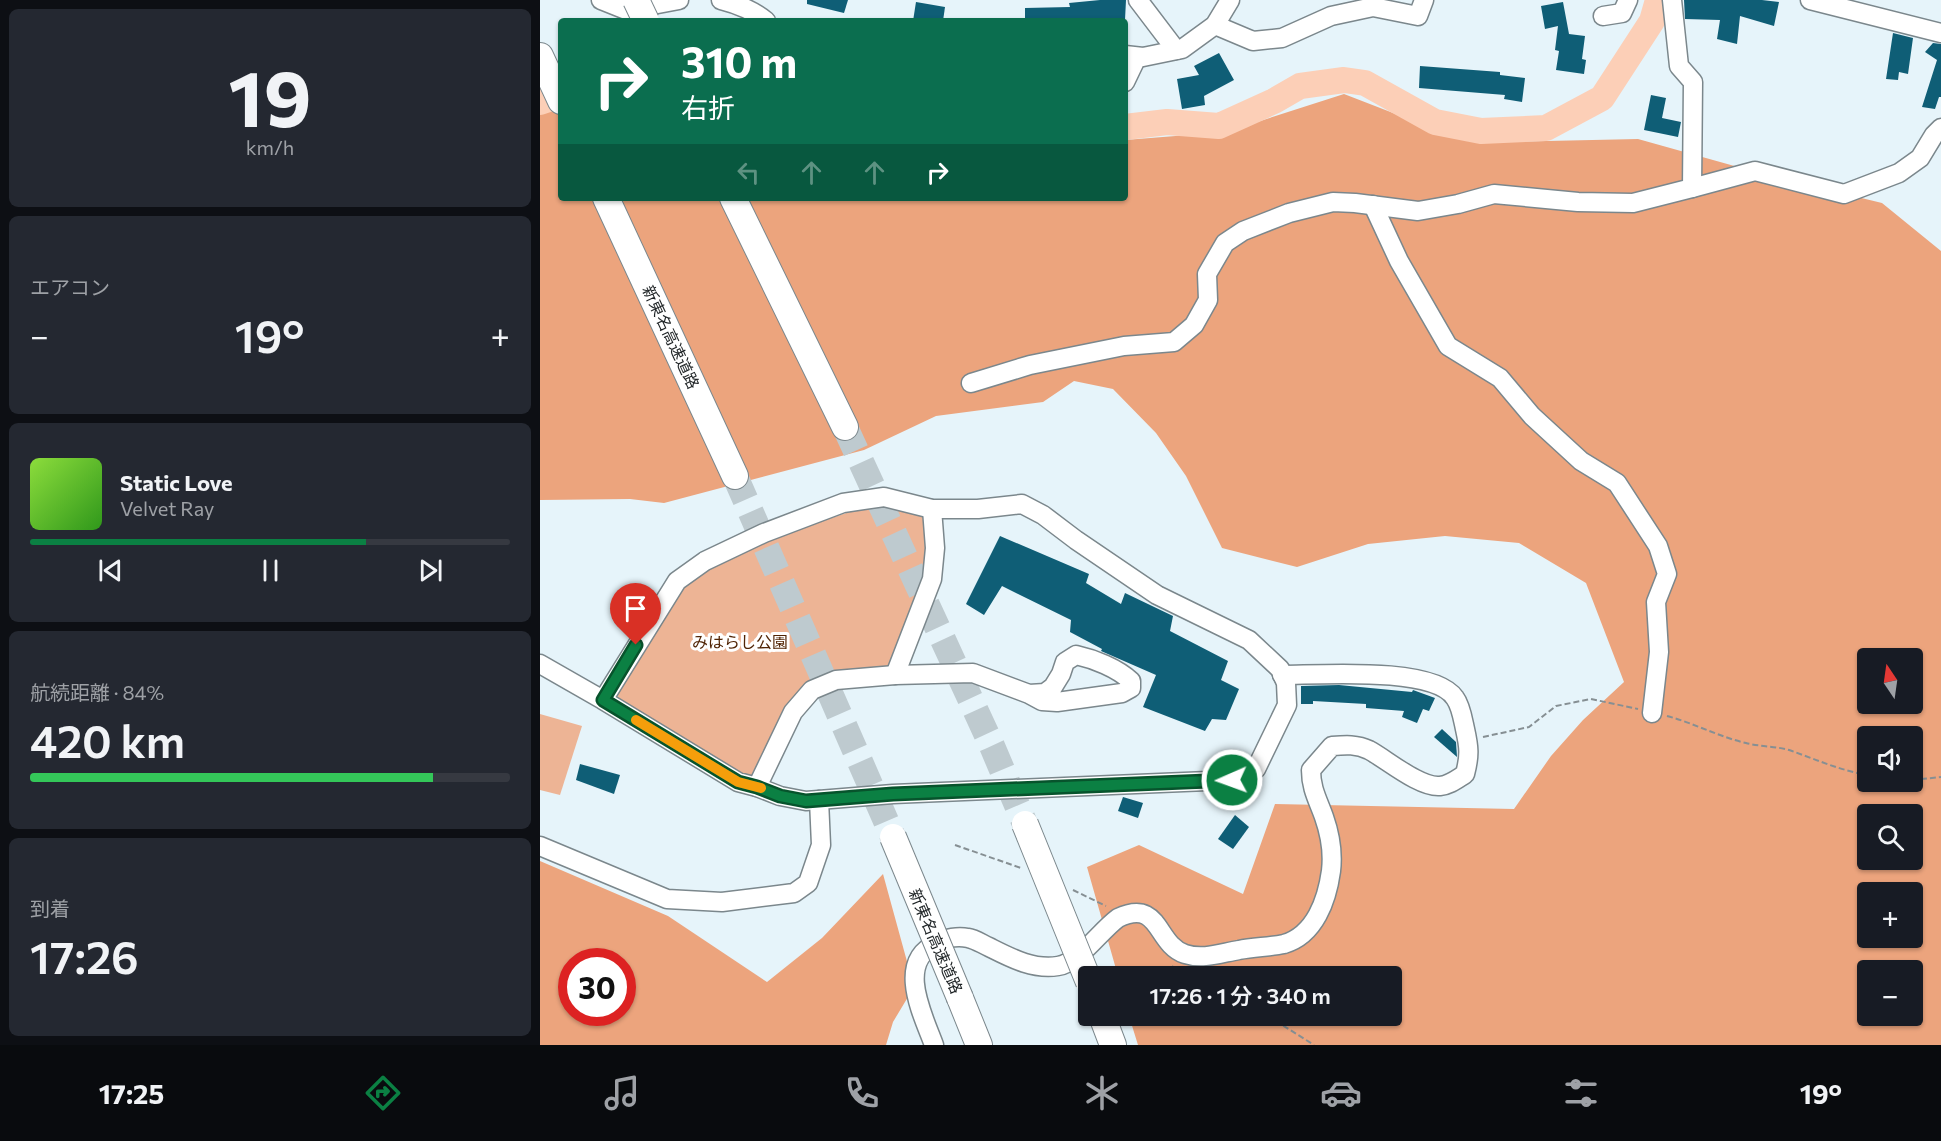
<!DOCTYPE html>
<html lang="ja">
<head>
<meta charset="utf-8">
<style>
	:root { --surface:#171b24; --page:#242831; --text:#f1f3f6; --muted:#9ea1a6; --line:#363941; --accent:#0b8043 }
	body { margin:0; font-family:Commissioner,"Noto Sans JP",sans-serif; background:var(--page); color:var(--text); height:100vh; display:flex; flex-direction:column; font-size:22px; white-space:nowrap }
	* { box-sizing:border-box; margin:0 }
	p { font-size:20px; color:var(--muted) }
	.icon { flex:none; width:33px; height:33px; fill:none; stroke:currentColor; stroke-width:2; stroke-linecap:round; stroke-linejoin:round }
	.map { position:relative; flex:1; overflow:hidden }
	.drawer { display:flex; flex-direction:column; gap:9px; padding:9px; background:#0d0f14; width:540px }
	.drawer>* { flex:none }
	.hud { position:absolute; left:18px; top:18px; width:570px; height:183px; border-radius:6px; box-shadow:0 2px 4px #0004; background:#0b6e4f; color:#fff; overflow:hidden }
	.needle { width:39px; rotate:347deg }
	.controls { position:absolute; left:1317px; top:648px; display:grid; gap:12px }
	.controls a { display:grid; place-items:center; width:66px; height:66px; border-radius:6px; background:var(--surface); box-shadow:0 2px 4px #0004; font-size:30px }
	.speed { position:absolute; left:18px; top:948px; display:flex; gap:12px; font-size:30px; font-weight:700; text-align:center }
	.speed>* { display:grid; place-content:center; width:78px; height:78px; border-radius:50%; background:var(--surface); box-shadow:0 2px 4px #0004; line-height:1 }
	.speed .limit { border:9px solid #d22; background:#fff; color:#111 }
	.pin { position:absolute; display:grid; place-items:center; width:51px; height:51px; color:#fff; margin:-62px -26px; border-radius:50% 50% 50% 0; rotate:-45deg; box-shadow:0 0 6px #0007 }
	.pin .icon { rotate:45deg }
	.me { position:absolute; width:66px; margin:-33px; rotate:268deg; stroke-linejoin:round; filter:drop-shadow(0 0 4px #0008) }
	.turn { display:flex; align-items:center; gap:21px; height:126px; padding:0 24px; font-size:27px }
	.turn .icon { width:78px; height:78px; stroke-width:2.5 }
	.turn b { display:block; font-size:42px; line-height:51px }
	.lanes { display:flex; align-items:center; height:57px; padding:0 24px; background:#0003; justify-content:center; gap:30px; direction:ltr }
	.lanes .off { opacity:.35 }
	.big { font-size:45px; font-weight:600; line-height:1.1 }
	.drawer .tile { flex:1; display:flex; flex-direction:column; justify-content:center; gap:9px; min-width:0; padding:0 21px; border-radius:9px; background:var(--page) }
	.drawer .dial { align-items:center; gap:0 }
	.dial b { font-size:78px; line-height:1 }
	.song { display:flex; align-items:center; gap:18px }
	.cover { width:72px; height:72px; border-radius:9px; background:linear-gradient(135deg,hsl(90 70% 55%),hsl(110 70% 35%)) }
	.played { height:6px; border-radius:3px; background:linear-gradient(90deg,var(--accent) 70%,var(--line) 70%) }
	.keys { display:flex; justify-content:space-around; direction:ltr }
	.heat { display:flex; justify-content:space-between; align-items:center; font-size:33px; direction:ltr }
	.charge { height:9px; border-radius:4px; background:linear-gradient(90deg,#34c759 84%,var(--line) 0) }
	.trip { position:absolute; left:538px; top:966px; width:324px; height:60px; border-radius:6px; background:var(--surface); box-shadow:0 2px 4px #0004; font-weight:600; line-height:60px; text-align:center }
	.tab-bar { display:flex; height:96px; justify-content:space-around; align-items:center; background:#090b0e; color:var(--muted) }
	.tab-bar .icon { width:42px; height:42px }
	.tab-bar .selected { color:var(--accent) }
	.tab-bar b { font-size:27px; color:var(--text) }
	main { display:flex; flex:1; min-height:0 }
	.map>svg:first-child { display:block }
	.green { fill:#edb495 }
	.forest { fill:#eca47d; fill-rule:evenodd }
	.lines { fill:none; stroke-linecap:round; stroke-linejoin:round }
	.river { stroke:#fccfb7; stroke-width:26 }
	.building { fill:#0f5e76 }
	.highway-tunnel { stroke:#becacf; stroke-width:26; stroke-dasharray:26 13; stroke-linecap:butt }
	.minor-casing { stroke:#7b878c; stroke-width:21 }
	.highway-casing { stroke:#7b878c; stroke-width:28 }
	.path { stroke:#868f93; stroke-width:2; stroke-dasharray:6 3; stroke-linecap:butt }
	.minor { stroke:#fff; stroke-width:18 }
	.highway { stroke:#fff; stroke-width:26 }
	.highway-bridge-casing { stroke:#7b878c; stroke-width:28; stroke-linecap:butt }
	.highway-bridge { stroke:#fff; stroke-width:26 }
	.route-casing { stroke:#07532c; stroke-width:15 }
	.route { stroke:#0b8043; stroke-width:10 }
	.slow { stroke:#f59e0b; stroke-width:10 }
	.labels { text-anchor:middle; stroke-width:6; stroke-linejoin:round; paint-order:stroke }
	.street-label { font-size:16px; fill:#1e2325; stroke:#fff }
	.park-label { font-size:16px; fill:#502405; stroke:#fff }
</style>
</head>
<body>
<main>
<section class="drawer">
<div class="tile dial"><b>19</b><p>km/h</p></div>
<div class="tile"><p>エアコン</p>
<div class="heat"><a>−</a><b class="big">19°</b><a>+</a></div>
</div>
<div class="tile">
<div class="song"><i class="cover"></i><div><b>Static Love</b><p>Velvet Ray</p></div></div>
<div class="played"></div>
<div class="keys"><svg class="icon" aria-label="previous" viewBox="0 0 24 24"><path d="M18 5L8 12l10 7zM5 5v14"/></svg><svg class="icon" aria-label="pause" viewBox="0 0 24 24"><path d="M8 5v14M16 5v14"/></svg><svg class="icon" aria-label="next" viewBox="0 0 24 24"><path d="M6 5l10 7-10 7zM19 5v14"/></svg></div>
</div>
<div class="tile"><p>航続距離 · 84%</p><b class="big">420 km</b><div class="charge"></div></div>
<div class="tile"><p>到着</p><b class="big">17:26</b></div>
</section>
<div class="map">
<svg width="1401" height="1045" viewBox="0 0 1401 1045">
	<rect width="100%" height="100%" fill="#e6f4fa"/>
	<g class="green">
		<path d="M330 505 382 515 390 557 369 620 348 668C326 669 294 667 275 679 256 691 225 754 212 776L198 777 77 703 74 690 146 583 170 568 250 532Z"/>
		<path d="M0 714 42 726 20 795 0 790Z"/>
	</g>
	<g class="forest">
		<path d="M804 94 910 135 964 142 1098 139 1223 174 1342 203 1401 251V1045H598L589 1016H852V976H578L547 867 599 845 703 894 735 804 974 809 1011 756 1043 720 1084 682 1046 583 979 543 905 536 828 544 757 567 682 548 646 476 616 433 573 389 534 381 503 402 396 416 324 450 124 503 90 499 0 500V103L21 107V198H585V140L686 132ZM1328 658H1372V704H1328ZM1328 736H1372V782H1328ZM1328 814H1372V860H1328ZM1328 892H1372V938H1328ZM1328 970H1372V1016H1328Z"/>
		<path d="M0 861 128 916 227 982 282 938 343 874 374 987 353 1022 346 1045H0ZM32 962H82V1012H32Z"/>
	</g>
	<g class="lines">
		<g class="river">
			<path d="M0 102 21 95"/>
			<path d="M585 127 627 122 679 126 734 101 760 86 804 80 825 83 895 122 941 131 1006 128 1062 98 1112 21 1118 0"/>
		</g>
	</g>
	<g class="building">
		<path d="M267 0H308L304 13 267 4Z"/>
		<path d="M560 0H586L585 20 551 19 552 21H485V8L530 7 529 3Z"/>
		<path d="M1144 0H1222L1239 2 1234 26 1200 16 1197 44 1177 39 1180 20 1145 19Z"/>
		<path d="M376 2 405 7 403 21H373Z"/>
		<path d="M1023 2 1029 34 1045 36 1042 59 1046 60 1044 74 1016 70 1019 51 1015 50 1018 26 1005 29 1001 6Z"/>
		<path d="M1353 33 1373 38 1368 74 1359 72 1358 80 1346 79Z"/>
		<path d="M1393 43 1401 44V97H1399L1395 109 1382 107 1397 60 1385 52Z"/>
		<path d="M679 53 694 80 664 96 665 105 642 109 637 79 659 75 654 66Z"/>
		<path d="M880 66 960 72V75L985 78 982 102 964 99 965 95 879 88Z"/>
		<path d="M1111 95 1126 98 1122 118 1141 122 1138 137 1104 130Z"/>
		<path d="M460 536 549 574 546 583 581 604 585 593 633 616 630 631 688 661 681 680 699 689 686 720 672 719 665 731 603 707 616 675 561 651 562 649 530 632 531 620 462 586 444 615 426 604Z"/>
		<path d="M799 685 872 692 873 690 895 698 889 711 883 709 877 723 862 717 864 711 826 708V704L773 701V704H761V686Z"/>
		<path d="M902 729 916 742 917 757 894 737Z"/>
		<path d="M40 764 80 775 74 794 36 780Z"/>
		<path d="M583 797 603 803 598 818 578 811Z"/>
		<path d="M695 815 709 827 693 849 678 839Z"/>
	</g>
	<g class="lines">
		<g class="highway-tunnel">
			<path d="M305 427 452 746 485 824"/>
			<path d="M195 476 353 837"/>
		</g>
		<g class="minor-casing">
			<g id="minor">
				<path d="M61 0 86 10 139 0"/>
				<path d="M181 0C197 4 214 11 226 21"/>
				<path d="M598 0 636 50"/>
				<path d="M1270 0 1401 33"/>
				<path d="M1063 16 1082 13 1088 0"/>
				<path d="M675 25 713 41 742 38 791 16 833 7 878 16 884 0"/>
				<path d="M585 55 603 57 642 49 675 25 690 0"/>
				<path d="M585 82 597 57"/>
				<path d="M1152 188 1215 171 1304 194 1359 173 1380 158 1394 135 1401 128"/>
				<path d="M833 205 859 261 908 346 960 378 992 416 1041 461 1077 483 1118 546 1127 574 1116 602 1119 652 1112 713"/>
				<path d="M431 383 490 365 584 346 634 342 654 325 668 300 667 274 685 243 703 231 749 213 793 202 815 203 878 211 918 204 954 194 1038 202 1093 203 1152 188 1153 82 1139 66 1132 0"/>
				<path d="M0 664 63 700 198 782 217 787 240 796 266 801 353 794 692 780 716 769 747 705 746 683 740 669 709 640 617 595 536 540 503 515 482 504 438 509H392L344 497 303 503 224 533 165 561 137 581 63 700"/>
				<path d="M355 675 392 579 395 548 392 509"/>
				<path d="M217 787 253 712 272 690 296 680 355 675 433 673 489 694 505 693 513 687 521 674 525 662 536 655C554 659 577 668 591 681V688L582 693 517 702 502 701 489 694"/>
				<path d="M0 846 127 899 182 902 254 893 268 883 281 845 279 800"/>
				<path d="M394 1045C383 1015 355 962 397 943 406 938 418 936 428 938 435 939 442 944 449 947 471 958 493 970 518 966 539 963 559 932 578 918 621 898 615 944 645 954 663 960 681 953 699 950 714 947 730 947 744 944 775 935 787 900 791 871 793 854 790 834 784 817 778 800 771 789 771 770L792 746C805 745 817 744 829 750 846 759 880 788 900 786 910 785 917 779 925 774 930 755 929 747 925 729 923 720 921 706 915 698 894 666 779 675 742 675"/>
			</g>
		</g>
		<g class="highway-casing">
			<g id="highway">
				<path d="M0 56 21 101"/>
				<path d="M66 198 195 476"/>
				<path d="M193 198 305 427"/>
				<path d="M420 998 439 1045"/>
				<path d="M562 1016 573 1045"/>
			</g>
		</g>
		<g class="path">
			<path d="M1127 716C1154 723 1179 737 1206 743 1221 747 1238 746 1252 751 1277 760 1302 771 1328 775"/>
			<path d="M943 737 989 727 1016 706 1051 699 1098 709"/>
			<path d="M1372 780 1401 777"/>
			<path d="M415 845 481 868"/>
			<path d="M533 890 566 906"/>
			<path d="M632 966 646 976"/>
			<path d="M728 1016 774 1045"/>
		</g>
		<use href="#minor" class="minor"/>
		<use href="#highway" class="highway"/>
		<g class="highway-bridge-casing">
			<g id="highway-bridge">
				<path d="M96 0 106 21"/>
				<path d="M485 824 549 982"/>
				<path d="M353 837 420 998"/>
			</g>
		</g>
		<use href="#highway-bridge" class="highway-bridge"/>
	</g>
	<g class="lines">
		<g class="route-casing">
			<path id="route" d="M96 645 63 700 198 782 217 787 240 796 266 801 353 794 692 780"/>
		</g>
		<use href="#route" class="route"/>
		<path class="slow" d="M96 720 198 782 221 788"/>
	</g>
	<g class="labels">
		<g class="street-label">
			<text transform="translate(131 337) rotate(65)" y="6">新東名高速道路</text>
			<text transform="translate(396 941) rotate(67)" y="6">新東名高速道路</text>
		</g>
		<g class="park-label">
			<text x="200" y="648">みはらし公園</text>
		</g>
	</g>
</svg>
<div class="controls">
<a><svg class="needle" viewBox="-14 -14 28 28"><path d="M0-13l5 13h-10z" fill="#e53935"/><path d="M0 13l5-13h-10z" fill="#9ea1a6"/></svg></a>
<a><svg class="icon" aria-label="sound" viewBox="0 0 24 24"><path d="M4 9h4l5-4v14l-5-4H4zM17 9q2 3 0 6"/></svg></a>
<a><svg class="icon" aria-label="search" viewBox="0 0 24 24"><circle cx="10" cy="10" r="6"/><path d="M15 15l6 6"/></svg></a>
<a>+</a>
<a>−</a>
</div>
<div class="speed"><div class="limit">30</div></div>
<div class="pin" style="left:96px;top:645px;background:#d93025"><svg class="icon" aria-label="arrive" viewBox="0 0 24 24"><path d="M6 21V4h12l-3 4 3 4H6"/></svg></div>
<svg class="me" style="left:692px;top:780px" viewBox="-20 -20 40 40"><circle r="17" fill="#0b8043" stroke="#fff" stroke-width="3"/><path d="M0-11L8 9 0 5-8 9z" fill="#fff"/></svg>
<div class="trip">17:26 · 1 分 · 340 m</div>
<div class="hud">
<div class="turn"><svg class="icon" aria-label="right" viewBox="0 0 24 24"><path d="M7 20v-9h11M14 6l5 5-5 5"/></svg><div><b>310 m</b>右折</div></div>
<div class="lanes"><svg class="icon off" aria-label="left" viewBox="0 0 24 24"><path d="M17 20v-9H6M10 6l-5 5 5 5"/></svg><svg class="icon off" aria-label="ahead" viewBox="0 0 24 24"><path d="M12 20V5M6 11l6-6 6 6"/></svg><svg class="icon off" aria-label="ahead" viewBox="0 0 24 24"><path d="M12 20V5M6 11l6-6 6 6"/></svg><svg class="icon" aria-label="right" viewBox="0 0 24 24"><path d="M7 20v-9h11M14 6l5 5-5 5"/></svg></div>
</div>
</div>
</main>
<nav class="tab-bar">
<b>17:25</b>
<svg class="icon selected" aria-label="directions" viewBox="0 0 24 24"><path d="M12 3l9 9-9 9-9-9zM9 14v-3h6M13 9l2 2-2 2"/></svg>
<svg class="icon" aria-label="music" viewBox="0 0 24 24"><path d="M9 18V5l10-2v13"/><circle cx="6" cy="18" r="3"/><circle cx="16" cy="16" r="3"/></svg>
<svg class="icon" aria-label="phone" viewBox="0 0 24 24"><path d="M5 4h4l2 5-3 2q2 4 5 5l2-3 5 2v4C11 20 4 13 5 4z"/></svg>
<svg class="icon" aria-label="climate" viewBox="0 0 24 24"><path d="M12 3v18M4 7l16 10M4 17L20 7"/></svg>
<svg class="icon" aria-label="car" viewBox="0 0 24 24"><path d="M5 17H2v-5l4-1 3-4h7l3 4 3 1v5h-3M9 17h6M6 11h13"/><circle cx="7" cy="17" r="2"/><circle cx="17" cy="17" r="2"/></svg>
<svg class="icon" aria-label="filters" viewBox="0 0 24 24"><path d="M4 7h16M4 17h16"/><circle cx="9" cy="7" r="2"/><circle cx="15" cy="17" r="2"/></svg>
<b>19°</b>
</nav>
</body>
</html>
